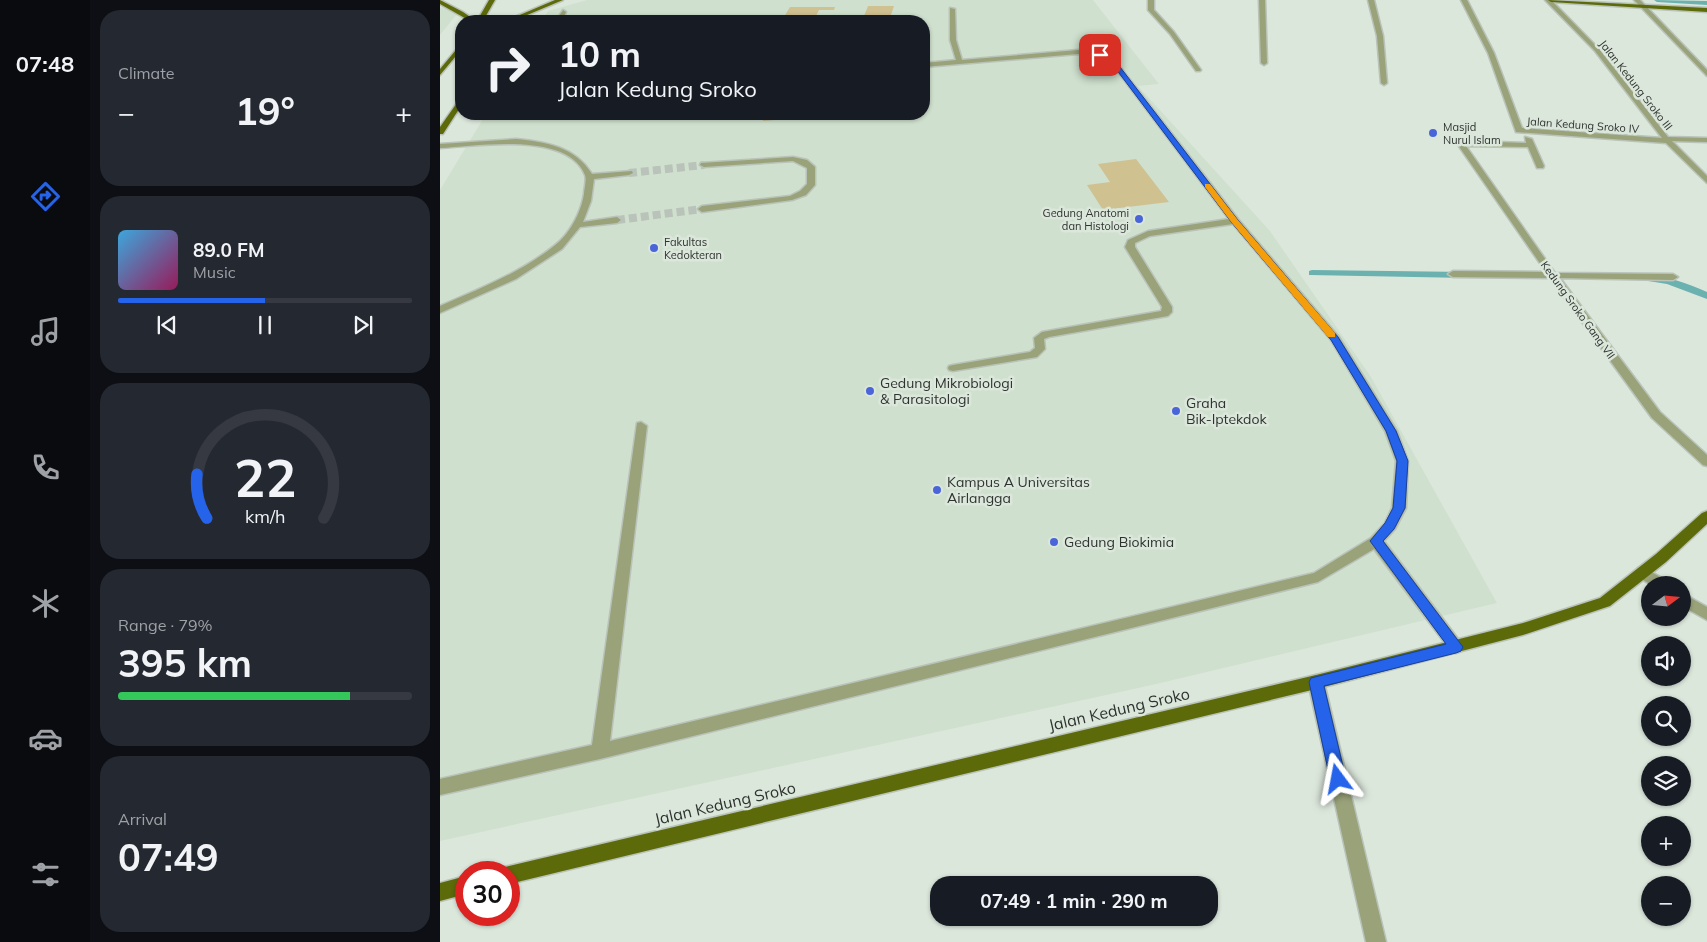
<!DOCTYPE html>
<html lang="en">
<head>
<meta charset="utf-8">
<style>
	:root { --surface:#171b24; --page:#242831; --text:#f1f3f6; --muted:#9ea1a6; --line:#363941; --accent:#2563eb }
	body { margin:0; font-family:Mulish,sans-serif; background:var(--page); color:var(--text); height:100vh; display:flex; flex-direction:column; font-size:19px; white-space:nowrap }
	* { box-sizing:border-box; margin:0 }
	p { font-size:16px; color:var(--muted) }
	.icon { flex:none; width:28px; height:28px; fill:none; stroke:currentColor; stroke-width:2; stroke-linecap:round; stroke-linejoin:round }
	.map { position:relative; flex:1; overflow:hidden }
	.side { display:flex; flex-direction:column; gap:10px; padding:10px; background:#0d0f14; width:350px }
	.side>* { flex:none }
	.guide { position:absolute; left:15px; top:15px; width:475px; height:105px; border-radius:20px; box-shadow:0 1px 4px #0004; background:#171b24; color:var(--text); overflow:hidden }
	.needle { width:32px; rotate:74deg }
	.controls { position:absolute; left:1201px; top:576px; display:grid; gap:10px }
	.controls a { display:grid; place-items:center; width:50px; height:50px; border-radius:50%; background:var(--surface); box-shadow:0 1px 4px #0004; font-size:25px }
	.speed { position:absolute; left:15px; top:861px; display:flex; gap:10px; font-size:25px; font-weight:700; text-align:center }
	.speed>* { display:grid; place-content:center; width:65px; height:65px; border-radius:50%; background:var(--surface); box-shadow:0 1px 4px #0004; line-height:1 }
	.speed .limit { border:8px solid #d22; background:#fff; color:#111 }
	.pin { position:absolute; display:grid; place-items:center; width:42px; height:42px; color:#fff; margin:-21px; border-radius:10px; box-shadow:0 2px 8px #0006 }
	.me { position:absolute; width:55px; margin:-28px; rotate:347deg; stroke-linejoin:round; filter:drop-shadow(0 0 4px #0008) }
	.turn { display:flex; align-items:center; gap:18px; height:105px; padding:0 20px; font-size:22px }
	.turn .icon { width:65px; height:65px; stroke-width:2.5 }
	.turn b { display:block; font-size:35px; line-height:42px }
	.big { font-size:38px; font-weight:700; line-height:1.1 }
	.side .card { flex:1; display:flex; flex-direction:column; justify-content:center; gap:8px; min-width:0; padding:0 18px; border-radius:20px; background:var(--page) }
	.side .dial { align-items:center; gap:0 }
	.dial svg { height:130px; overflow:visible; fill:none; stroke:var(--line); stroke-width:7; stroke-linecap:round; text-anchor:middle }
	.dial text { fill:var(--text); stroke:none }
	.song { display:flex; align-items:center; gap:15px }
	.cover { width:60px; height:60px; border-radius:8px; background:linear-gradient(135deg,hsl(200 70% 55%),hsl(330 70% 35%)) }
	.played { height:5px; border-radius:2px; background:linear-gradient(90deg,var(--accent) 50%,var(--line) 50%) }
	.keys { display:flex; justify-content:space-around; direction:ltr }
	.heat { display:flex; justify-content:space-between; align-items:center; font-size:28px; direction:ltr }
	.charge { height:8px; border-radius:4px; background:linear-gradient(90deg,#34c759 79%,var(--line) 0) }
	.trip { position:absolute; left:490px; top:876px; width:288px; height:50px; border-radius:20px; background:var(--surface); box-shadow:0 1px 4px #0004; font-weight:700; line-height:50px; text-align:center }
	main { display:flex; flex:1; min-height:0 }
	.dock { display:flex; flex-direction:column; width:90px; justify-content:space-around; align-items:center; background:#090b0e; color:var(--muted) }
	.dock .icon { width:35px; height:35px }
	.dock .on { color:var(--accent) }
	.dock b { font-size:22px; color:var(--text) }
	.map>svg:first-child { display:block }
	.built { fill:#cfe0ce }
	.green { fill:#d0c191 }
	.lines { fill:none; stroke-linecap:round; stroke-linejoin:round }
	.stream { fill:#6ab1af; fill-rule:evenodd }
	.minor-tunnel { stroke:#b9c3b9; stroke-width:8; stroke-dasharray:8 4; stroke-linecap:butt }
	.minor-casing { stroke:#b9c3b9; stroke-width:3 }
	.major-casing { stroke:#b9c3b9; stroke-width:3 }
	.minor { fill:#99a279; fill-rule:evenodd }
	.major { fill:#5d6a0a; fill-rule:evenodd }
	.route { fill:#2563eb; stroke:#184099 }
	.slow { fill:#f59e0b }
	.poi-dot { fill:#4a65d9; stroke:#dce7dc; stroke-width:2 }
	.labels { text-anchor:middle; stroke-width:5; stroke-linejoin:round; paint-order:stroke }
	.far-street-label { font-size:11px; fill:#2f332f; stroke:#dce7dc }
	.far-poi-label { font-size:11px; fill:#2f332f; stroke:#dce7dc; text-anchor:start }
	.poi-label { font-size:14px; fill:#2f332f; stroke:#dce7dc; text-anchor:start }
	.near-street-label { font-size:16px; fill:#2f332f; stroke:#dce7dc }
</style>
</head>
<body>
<main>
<nav class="dock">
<b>07:48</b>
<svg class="icon on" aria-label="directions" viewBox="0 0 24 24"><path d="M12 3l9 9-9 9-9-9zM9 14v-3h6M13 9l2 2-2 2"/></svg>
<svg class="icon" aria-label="music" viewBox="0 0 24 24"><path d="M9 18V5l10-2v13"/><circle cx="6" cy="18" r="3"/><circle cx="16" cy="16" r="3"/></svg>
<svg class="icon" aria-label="phone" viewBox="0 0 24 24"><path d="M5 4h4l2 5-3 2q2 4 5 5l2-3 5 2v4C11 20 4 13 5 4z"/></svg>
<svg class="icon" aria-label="climate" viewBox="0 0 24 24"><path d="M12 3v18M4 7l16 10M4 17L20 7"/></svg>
<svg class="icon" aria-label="car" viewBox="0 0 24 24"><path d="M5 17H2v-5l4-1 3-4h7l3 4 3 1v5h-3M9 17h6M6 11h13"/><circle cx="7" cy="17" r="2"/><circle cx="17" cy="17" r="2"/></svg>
<svg class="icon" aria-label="filters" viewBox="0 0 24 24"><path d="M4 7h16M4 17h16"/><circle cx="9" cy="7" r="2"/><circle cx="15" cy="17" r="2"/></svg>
</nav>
<section class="side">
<div class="card"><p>Climate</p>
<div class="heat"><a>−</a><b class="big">19°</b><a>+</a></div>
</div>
<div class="card">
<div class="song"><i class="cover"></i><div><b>89.0 FM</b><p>Music</p></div></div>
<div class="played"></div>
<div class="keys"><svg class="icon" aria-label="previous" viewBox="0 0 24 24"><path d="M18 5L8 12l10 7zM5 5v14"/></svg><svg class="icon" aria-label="pause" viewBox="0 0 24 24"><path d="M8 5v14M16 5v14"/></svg><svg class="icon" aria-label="next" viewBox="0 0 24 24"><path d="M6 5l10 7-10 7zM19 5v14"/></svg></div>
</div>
<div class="card dial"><svg viewBox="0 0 100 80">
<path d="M14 69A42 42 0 1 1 86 69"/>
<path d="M14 69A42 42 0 0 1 8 42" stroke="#2563eb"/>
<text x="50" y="56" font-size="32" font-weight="700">22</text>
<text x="50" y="72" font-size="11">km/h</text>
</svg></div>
<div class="card"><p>Range · 79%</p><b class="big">395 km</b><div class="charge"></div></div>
<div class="card"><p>Arrival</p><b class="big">07:49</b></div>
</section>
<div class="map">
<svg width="1267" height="942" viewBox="0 0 1267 942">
	<rect width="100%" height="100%" fill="#dce7dc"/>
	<g class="built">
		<path d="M147 0H653L719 84 698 86 830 231 931 377 1057 603 712 685 0 841V190L46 114H484V21H102L108 11Z"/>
		<path d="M0 7 12 11 16 15 0 35Z"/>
	</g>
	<g class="green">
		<path d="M428 6H454L451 15 424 16Z"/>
		<path d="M350 7H395L394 10H379L376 16 344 17Z"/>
		<path d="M323 114H403L323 121Z"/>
		<path d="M696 159 729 202 663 210 647 185 670 182 658 164Z"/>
	</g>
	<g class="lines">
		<g class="stream">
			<path d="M1214 0 1267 1V5L1217 2Z"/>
			<path d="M872 270 1027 272 1032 275 1027 278 869 275V271Z"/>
			<path d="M1205 275C1227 276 1247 283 1267 292V299L1227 284 1202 280 1200 278Z"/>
		</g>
		<g class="minor-tunnel">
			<path d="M189 173 264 165"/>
			<path d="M177 220 262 209"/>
		</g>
		<g class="minor-casing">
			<g id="minor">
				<path d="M708 0H714V10L734 32 761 70 760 71H756L730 34 708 10Z"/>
				<path d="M819 0H825L827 63 824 65 821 63Z"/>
				<path d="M928 0H934L943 36 947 83 944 85 941 83 937 36Z"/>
				<path d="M1021 0H1027L1054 53 1082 128 1222 138 1155 51 1105 0H1111L1159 49 1228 137 1267 138V142L1232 141 1267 176V183L1226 143 1076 132 1048 53Z"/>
				<path d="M1194 0H1200L1267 70V76Z"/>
				<path d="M510 8 515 9 516 40 522 60 638 50 662 54 680 67 798 219 899 337 957 431 968 461 966 508 955 529 944 541 1021 643 1024 647 1021 651 1016 653 1011 651 934 549 878 582 160 759 0 795V779L152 745 197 423 201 422 207 426 170 741 874 573 931 538 945 523 952 508 956 461 945 431 891 340 793 224 710 236 695 243V247L732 307V312L728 316 609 337 604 339 605 349 597 357 513 371 509 370 508 368 509 366 513 365 590 352 595 348 594 338 602 332 721 311 722 307 685 247 688 240 708 231 789 219 676 69 658 57 638 54 484 67V63L516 60 510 40Z"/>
				<path d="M123 10 126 12 122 21H116Z"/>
				<path d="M1085 137 1092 139 1104 166 1103 168H1097L1088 147 1026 146 1115 273 1233 274 1238 277 1233 280 1120 278 1220 412 1267 455V466L1263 465 1212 418 1110 278 1013 277 1008 274 1013 271 1106 272 1018 145 1027 141 1086 143Z"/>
				<path d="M76 139C107 142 135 147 152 174L192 171 193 173 189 175 154 179 151 201 143 222 177 217 181 220 177 223 140 227 122 249 76 279 0 313V306C39 289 80 273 114 246 129 235 141 213 144 194 144 189 147 180 145 175 128 131 37 146 0 148V144Z"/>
				<path d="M353 157 367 160 375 167V185L366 195 352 200 262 212 258 209 262 206 350 196 360 191 367 184V168L353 161 264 167 260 165 261 163Z"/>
				<path d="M1203 567 1227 581 1229 585C1216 585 1203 585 1196 572L1198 568Z"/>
				<path d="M1242 593 1267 607V620L1242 606Z"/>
				<path d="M876 675 882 677 884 682 946 942H926L868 682 870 677Z"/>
			</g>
		</g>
		<g class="major-casing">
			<g id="major">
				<path d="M0 0 23 12 36 21H30L0 4Z"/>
				<path d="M49 0H55L43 21H37Z"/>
				<path d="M115 0H123L80 18 75 17Z"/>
				<path d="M1108 0 1267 8V12L1111 2Z"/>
				<path d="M21 44V50L0 75V69Z"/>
				<path d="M21 99V106L3 134H0V127L19 100Z"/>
				<path d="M1267 511V524L1226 562 1170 606 1083 635 876 689 69 884V872H61L62 868 69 866 876 675 1083 623 1160 598 1216 554 1262 513Z"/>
				<path d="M26 876V894L0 901V883Z"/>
			</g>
		</g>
		<use href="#minor" class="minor"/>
		<use href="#major" class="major"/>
	</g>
	<path class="route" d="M658 54H662L680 67 797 219 898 337 956 431 968 461 965 508 954 529 943 541 1023 647 1021 651 1016 653 884 686 906 779 903 784 898 786 892 784 890 779 869 682 871 678 1006 644 930 541 945 523 953 508 957 461 946 431 891 340 792 223 676 69 658 56Z"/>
	<path class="slow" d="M765 184H770L797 219 895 333V337H888L792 223 765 187Z"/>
	<g class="poi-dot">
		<circle cx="993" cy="133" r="5"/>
		<circle cx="699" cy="219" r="5"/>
		<circle cx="214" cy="248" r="5"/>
		<circle cx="430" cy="391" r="5"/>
		<circle cx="736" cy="411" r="5"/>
		<circle cx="497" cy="490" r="5"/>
		<circle cx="614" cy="542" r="5"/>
	</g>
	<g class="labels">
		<g class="far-street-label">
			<text transform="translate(1196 85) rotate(52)" y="4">Jalan Kedung Sroko III</text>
			<text transform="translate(1143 125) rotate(4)" y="4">Jalan Kedung Sroko IV</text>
			<text transform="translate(1138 310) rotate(54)" y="4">Kedung Sroko Gang VII</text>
		</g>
		<g class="far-poi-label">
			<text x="1003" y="131">Masjid<tspan x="1003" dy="13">Nurul Islam</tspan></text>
			<text x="689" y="217" text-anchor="end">Gedung Anatomi<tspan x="689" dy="13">dan Histologi</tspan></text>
			<text x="224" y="246">Fakultas<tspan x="224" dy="13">Kedokteran</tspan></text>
		</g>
		<g class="poi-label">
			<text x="440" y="388">Gedung Mikrobiologi<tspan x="440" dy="16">&amp; Parasitologi</tspan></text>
			<text x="746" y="408">Graha<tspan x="746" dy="16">Bik-Iptekdok</tspan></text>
			<text x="507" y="487">Kampus A Universitas<tspan x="507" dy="16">Airlangga</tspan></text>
			<text x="624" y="547">Gedung Biokimia</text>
		</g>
		<g class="near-street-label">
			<text transform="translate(679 709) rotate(-13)" y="6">Jalan Kedung Sroko</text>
			<text transform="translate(285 803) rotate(-13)" y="6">Jalan Kedung Sroko</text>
		</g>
	</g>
</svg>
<div class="controls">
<a><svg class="needle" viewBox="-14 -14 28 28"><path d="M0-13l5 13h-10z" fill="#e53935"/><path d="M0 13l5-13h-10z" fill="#9ea1a6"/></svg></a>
<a><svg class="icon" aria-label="sound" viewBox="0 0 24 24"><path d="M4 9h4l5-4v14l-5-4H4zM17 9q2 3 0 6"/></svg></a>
<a><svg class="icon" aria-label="search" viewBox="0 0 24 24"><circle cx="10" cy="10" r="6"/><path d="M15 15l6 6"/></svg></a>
<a><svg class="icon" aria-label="layers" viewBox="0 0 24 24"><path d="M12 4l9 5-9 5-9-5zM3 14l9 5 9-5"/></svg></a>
<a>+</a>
<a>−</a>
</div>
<div class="speed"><div class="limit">30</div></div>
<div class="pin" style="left:660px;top:55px;background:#d93025"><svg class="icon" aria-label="arrive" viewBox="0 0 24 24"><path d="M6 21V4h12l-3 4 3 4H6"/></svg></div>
<svg class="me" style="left:898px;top:779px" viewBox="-20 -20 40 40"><path d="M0-17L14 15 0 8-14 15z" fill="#2563eb" stroke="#fff" stroke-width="4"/></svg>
<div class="trip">07:49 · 1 min · 290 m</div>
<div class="guide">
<div class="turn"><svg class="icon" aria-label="right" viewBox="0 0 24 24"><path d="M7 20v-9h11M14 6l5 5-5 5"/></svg><div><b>10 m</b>Jalan Kedung Sroko</div></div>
</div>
</div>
</main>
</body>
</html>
